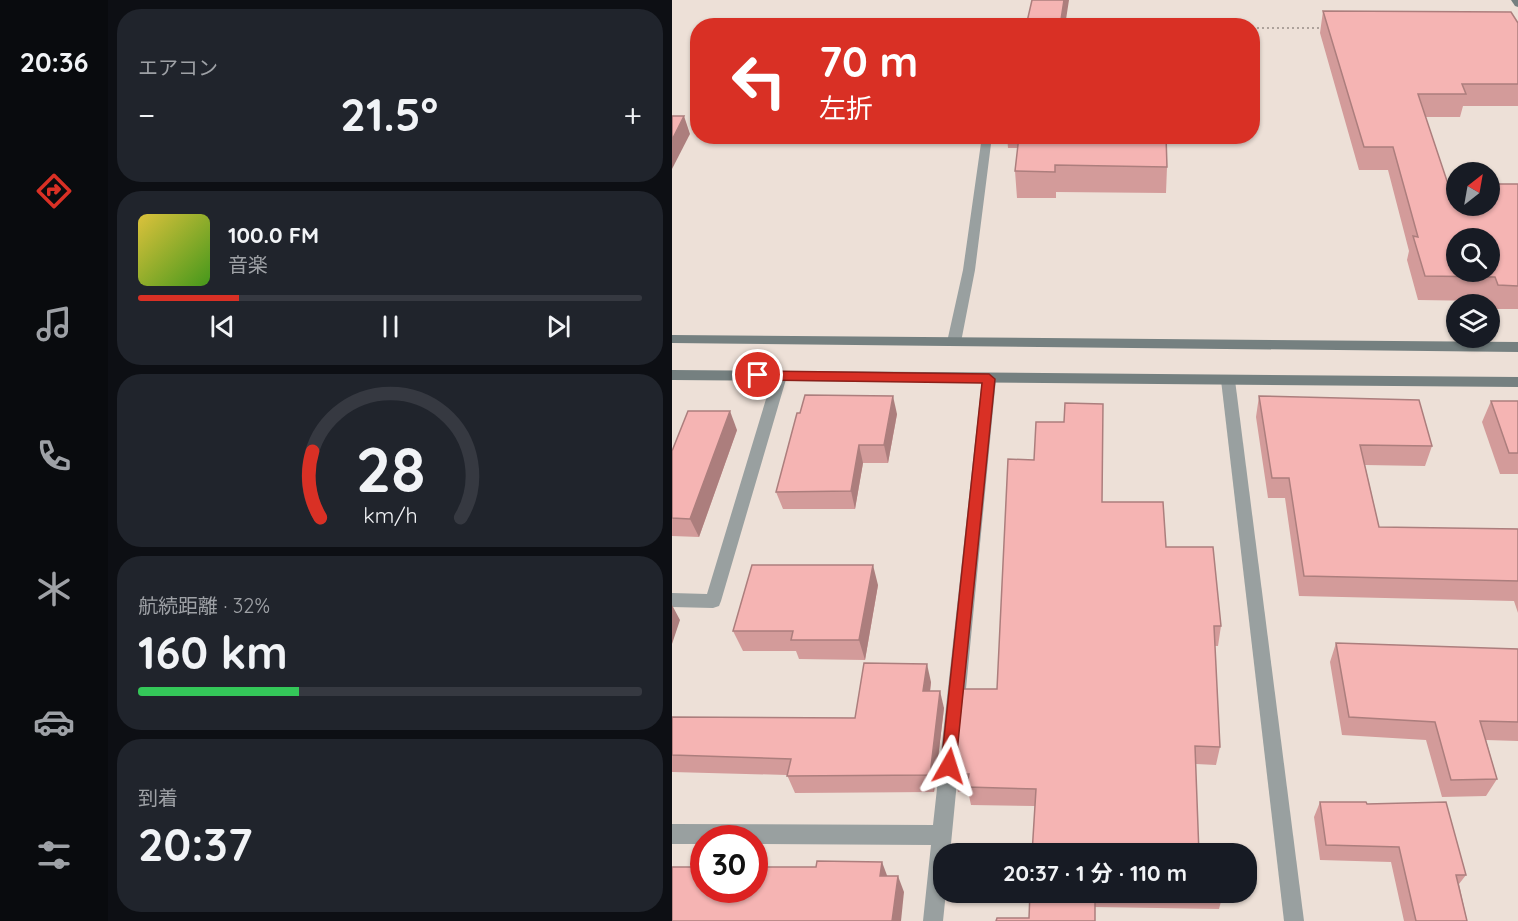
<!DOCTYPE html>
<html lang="ja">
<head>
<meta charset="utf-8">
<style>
	:root { --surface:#171b24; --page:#20242c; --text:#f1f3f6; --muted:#9ea1a6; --line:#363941; --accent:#d93025 }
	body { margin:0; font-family:Quicksand,"Noto Sans JP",sans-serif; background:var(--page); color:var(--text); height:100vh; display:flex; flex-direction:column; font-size:22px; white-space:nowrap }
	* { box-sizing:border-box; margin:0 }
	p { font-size:20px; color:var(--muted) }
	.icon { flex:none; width:33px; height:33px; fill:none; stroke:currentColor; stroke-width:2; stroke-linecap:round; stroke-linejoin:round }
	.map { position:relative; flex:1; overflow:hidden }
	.details { display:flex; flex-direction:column; gap:9px; padding:9px; background:#0d0f14; width:564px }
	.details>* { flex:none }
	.hud { position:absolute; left:18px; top:18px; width:570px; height:126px; border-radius:24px; box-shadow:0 2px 4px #0004; background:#d93025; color:#fff; overflow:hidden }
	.needle { width:39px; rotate:31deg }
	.fabs { position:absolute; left:774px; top:162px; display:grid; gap:12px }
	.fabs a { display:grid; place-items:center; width:54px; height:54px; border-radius:50%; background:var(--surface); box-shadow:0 2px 4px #0004; font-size:30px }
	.speed { position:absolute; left:18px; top:825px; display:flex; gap:12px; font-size:30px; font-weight:700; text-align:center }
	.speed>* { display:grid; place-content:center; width:78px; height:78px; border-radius:50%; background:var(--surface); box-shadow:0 2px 4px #0004; line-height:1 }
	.speed .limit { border:9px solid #d22; background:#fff; color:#111 }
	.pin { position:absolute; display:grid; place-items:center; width:51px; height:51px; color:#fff; margin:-26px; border:3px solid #fff; border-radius:50%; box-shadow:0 2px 6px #0007 }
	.me { position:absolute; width:66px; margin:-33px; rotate:6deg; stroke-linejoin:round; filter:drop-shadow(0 0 4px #0008) }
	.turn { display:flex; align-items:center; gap:21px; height:126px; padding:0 30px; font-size:27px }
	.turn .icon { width:78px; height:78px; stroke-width:2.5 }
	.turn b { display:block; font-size:42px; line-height:51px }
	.big { font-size:45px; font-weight:700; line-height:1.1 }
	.details .card { flex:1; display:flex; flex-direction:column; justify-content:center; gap:9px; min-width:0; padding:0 21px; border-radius:24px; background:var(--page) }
	.details .dial { align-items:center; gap:0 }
	.dial svg { height:156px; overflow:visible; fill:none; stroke:var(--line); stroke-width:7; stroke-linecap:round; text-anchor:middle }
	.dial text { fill:var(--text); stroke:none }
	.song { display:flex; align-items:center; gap:18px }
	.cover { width:72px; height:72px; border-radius:9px; background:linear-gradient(135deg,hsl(50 70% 55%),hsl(100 70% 35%)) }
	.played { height:6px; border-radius:3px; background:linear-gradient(90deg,var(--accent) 20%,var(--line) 20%) }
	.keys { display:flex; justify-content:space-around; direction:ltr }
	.heat { display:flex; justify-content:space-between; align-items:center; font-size:33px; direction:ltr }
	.charge { height:9px; border-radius:4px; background:linear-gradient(90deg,#34c759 32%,var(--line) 0) }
	.trip { position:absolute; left:261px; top:843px; width:324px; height:60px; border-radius:24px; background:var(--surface); box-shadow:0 2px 4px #0004; font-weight:700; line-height:60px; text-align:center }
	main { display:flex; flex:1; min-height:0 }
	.dock { display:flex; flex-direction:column; width:108px; justify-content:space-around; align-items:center; background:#090b0e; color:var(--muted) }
	.dock .icon { width:42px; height:42px }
	.dock .current { color:var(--accent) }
	.dock b { font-size:27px; color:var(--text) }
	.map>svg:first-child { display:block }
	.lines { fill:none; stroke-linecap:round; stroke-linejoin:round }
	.path { stroke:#ada29b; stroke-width:2; stroke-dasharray:2 3; stroke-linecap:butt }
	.lane { fill:#99a0a0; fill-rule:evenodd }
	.street { fill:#99a0a0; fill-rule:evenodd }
	.secondary { fill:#758080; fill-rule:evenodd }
	.wall { fill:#d39b9a }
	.shaded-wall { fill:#ac7e7d }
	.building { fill:#f5b4b3; stroke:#ac7e7d; stroke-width:1.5; fill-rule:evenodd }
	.route { fill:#d93025; stroke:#8d1f18; stroke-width:1.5 }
</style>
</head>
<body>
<main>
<nav class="dock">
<b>20:36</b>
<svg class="icon current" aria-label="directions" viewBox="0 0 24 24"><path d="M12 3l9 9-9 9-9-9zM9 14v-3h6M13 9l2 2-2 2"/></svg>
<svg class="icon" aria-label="music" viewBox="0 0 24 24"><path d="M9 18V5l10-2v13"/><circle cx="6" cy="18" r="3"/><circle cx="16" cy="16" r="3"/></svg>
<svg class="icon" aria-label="phone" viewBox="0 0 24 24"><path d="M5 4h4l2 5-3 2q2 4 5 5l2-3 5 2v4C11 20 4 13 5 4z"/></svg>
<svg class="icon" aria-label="climate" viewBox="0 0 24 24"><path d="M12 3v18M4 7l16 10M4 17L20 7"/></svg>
<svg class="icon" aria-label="car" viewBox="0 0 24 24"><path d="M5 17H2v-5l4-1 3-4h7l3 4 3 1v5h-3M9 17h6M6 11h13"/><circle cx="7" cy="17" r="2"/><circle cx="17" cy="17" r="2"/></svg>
<svg class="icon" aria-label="filters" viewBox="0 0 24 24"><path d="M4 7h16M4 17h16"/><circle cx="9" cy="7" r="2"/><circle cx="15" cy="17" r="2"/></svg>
</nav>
<section class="details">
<div class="card"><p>エアコン</p>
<div class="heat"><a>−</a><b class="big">21.5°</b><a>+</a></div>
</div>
<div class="card">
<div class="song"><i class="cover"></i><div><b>100.0 FM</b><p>音楽</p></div></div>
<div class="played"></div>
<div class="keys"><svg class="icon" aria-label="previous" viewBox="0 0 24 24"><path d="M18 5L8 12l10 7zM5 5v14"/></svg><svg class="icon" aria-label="pause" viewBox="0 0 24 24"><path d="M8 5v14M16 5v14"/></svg><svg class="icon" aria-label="next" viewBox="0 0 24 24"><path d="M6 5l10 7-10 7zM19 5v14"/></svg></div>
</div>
<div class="card dial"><svg viewBox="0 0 100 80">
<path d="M14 69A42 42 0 1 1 86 69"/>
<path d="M14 69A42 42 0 0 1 10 35" stroke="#d93025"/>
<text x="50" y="56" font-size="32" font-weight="700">28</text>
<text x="50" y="72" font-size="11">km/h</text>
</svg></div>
<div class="card"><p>航続距離 · 32%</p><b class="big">160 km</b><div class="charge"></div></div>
<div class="card"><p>到着</p><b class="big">20:37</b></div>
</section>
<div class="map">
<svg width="846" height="921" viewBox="0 0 846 921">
	<rect width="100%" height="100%" fill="#ede0d7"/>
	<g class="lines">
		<g class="path">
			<path d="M329 26 359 25"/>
			<path d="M580 28H652"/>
		</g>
		<path class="lane" d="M310 136H320L303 270 289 342 282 346 275 342 291 270Z"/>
		<g class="street">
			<path d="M108 371 115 376 49 601 47 606 41 608 0 607V593L35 594 101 376Z"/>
			<path d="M317 374 324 379 278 854H272V892H274L271 921H251L259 845 82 844V838H32V844H0V824L261 825 310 379Z"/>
			<path d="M556 375 563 380 632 921H612L549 380Z"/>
		</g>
		<g class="secondary">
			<path d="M839 0H846V7L843 6Z"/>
			<path d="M0 335 846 342V352L0 343Z"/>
			<path d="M0 370 846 377V387L0 380Z"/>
		</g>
	</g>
	<g class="wall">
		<path d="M651 11 846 23V106H791L788 117H753L776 184H846V309H818V304H816L814 301 746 300 735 260 737 251 716 170H687L648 33Z"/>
		<path d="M335 136H494L495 167 494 193 384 192V198H345L343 171 346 148H336Z"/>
		<path d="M587 396 760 446 753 466 693 465 707 527 846 529V613L842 601 627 596 613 498H596L584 417Z"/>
		<path d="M819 401H846V474H828L810 422Z"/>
		<path d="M225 414 216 463H191L183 509H111L104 492Z"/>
		<path d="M65 430 27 537 0 536V451Z"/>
		<path d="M430 502 494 547 549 626 546 646H543L548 747 544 765 524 764 363 806 299 805 296 791 286 792 282 774 325 689Z"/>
		<path d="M206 585 193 660 127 659 124 651H71L61 631Z"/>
		<path d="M664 643 846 649V741L814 740 825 779 814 796 770 797 754 740 670 735 658 662Z"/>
		<path d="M259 682 258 691 272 708 262 792 123 793 115 775 0 772V717L183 718Z"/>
		<path d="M648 802 695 804 794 875 787 884 795 921H732L719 862 648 860 642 817Z"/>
		<path d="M358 892H551V894L547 909 423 907 357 918Z"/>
	</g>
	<g class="shaded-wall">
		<path d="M392 0H397L393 26H388Z"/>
		<path d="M12 116 18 134 0 169V140Z"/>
		<path d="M221 396 225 414 216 463 212 445Z"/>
		<path d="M58 411 65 430 27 537 18 519Z"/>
		<path d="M187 445 191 463 183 509 179 491Z"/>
		<path d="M201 565 206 585 193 660 187 640Z"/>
		<path d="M0 605 8 620 0 644Z"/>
		<path d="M255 664 259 682 256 709 251 691Z"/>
		<path d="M268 691 272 708 262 792 258 775Z"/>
		<path d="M210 862 216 878 208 876Z"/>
		<path d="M226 876 232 892 229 921H220Z"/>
	</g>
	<g class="building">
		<path d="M360 0H392L388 26H354Z"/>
		<path d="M651 11 839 12 846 23V84H790L794 94H746L776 184H784V206H818V184H846V286L826 285 823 277 753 276 741 236 746 237 721 147H692ZM784 238H818V272H784Z"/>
		<path d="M0 116H12L0 140Z"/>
		<path d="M347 136H494L495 167 383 165V172L343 171Z"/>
		<path d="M133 395 221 396 212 445H187L179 491 104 492 125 413H128Z"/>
		<path d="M587 396 747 400 760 446 688 445 707 527 846 529V581L632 576 617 478H600Z"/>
		<path d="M819 401H846V453H837Z"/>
		<path d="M393 403 431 404 430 502H491L494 547H541L549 626H542L548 747 523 746 527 854H360L364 789 295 787 297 774H282L291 689H325L336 459 362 460 364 422H392Z"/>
		<path d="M16 411H58L18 519 0 518V451Z"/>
		<path d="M80 565H201L187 640H119L121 631H61Z"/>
		<path d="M664 643 846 649V722L808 721 825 779 779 780 763 722 677 717Z"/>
		<path d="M192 663 255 664 251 691H268L258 775 115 776 119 759 0 755V717L183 718Z"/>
		<path d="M648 802H694L695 804 774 802 794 875H784L795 921H744L727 847 654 845Z"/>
		<path d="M145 861 210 862 208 876H226L220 921H0V867H32V890H82V867H144Z"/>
		<path d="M358 892H423V921H324L325 918H357Z"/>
		<path d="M454 892H551V894Z"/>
	</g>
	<path class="route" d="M86 371 317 374 323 379 283 772 277 774 271 772 269 766 310 383 86 380 80 375Z"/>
</svg>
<div class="fabs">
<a><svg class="needle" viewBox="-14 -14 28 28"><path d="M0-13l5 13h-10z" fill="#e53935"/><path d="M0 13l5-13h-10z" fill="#9ea1a6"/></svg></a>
<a><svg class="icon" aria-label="search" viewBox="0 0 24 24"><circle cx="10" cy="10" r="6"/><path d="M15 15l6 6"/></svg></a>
<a><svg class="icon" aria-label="layers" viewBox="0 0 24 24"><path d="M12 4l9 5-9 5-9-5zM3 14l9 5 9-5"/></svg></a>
</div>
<div class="speed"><div class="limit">30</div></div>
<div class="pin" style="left:86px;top:375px;background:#d93025"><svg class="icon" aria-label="arrive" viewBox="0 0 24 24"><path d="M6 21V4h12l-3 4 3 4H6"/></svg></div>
<svg class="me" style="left:277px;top:766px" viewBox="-20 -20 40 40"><path d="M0-17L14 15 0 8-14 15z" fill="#d93025" stroke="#fff" stroke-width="4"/></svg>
<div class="trip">20:37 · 1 分 · 110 m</div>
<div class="hud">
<div class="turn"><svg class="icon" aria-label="left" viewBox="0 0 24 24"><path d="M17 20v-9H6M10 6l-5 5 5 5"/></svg><div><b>70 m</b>左折</div></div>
</div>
</div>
</main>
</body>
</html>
